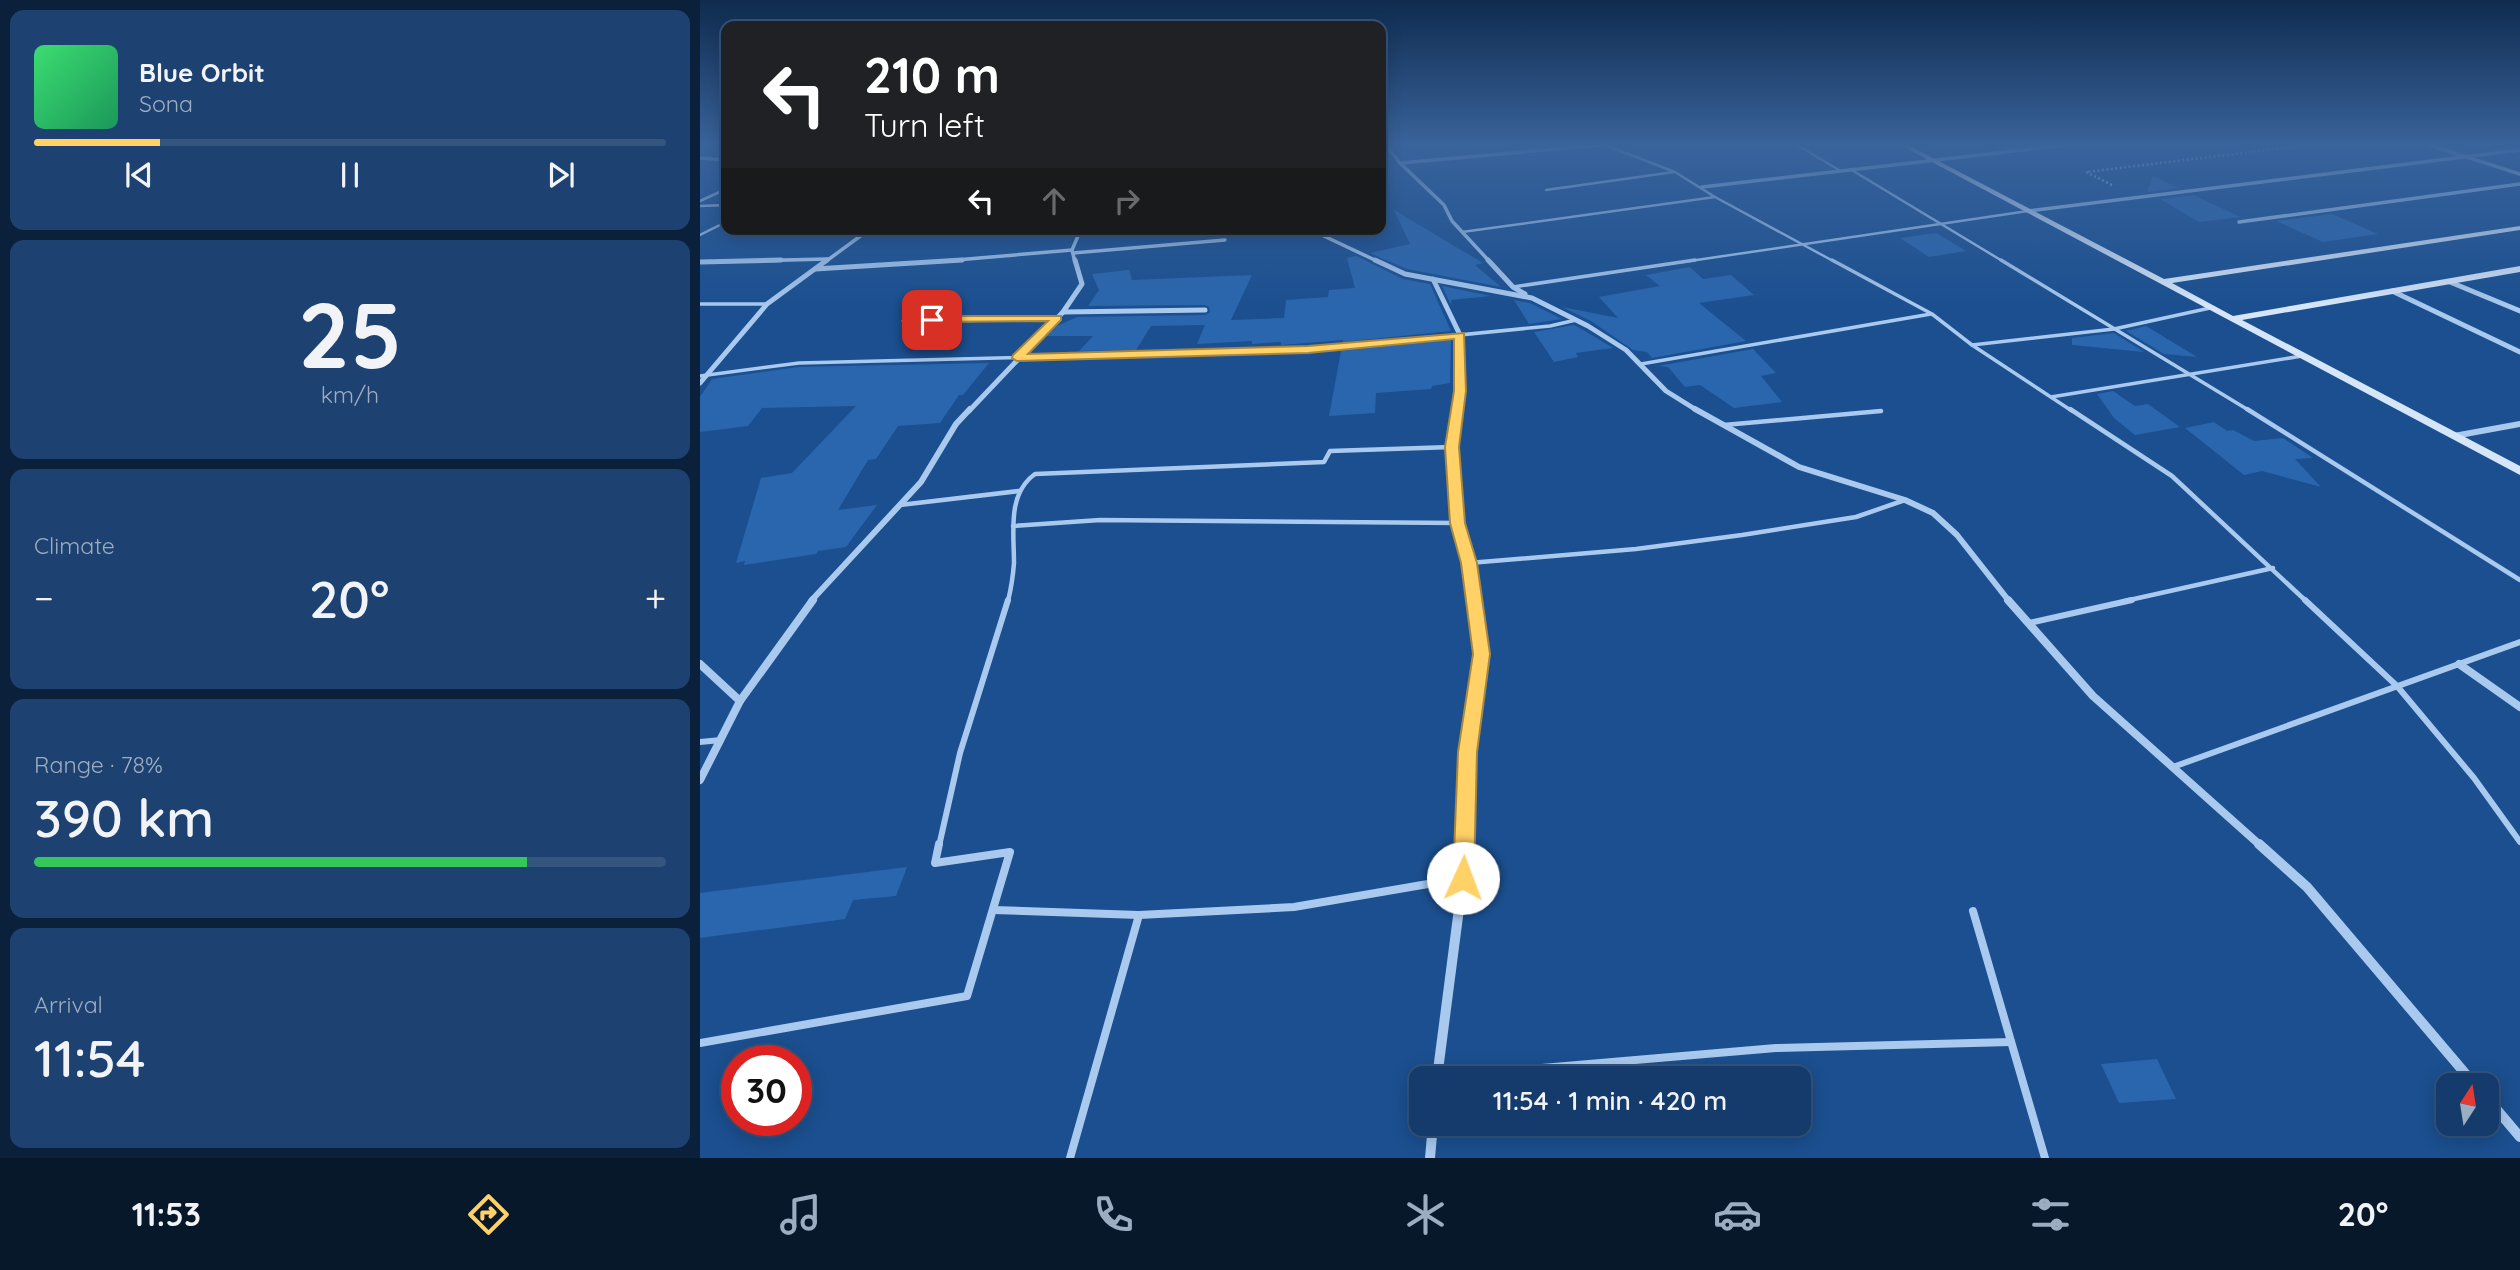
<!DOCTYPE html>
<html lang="en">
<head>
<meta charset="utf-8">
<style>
	:root { --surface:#143b6b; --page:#1d4271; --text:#f1f3f6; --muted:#9dadc1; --line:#33557e; --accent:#ffd166 }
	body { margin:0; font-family:Quicksand,sans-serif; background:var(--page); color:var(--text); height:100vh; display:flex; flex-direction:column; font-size:26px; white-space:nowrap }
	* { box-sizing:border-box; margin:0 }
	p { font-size:23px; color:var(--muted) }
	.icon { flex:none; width:38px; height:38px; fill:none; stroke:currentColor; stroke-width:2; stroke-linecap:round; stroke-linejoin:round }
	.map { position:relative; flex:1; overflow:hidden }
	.drawer { display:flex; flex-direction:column; gap:10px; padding:10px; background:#0b203b; width:700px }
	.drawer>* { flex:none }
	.hud { position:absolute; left:21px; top:21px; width:665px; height:214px; border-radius:14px; box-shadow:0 4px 18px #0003,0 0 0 2px var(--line); background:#202124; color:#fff; overflow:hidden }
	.needle { width:46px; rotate:12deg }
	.fabs { position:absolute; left:1736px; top:1073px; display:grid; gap:14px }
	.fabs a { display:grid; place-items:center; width:63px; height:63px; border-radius:14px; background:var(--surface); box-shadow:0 4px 18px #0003,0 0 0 2px var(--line); font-size:35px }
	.speed { position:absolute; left:21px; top:1045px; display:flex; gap:14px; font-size:35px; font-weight:700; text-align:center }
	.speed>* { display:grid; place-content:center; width:91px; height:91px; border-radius:50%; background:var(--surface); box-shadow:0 4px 18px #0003,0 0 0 2px var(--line); line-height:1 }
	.speed .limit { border:10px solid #d22; background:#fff; color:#111 }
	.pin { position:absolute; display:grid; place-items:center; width:60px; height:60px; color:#fff; margin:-30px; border-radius:14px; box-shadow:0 4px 10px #0006 }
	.me { position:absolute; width:77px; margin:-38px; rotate:2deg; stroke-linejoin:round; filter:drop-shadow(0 0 5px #0008) }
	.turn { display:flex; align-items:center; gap:24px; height:147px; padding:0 28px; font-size:32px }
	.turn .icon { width:91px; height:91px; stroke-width:2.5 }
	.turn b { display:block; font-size:49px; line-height:60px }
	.lanes { display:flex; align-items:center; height:66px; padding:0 28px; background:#0003; justify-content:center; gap:35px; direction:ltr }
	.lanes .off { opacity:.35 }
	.big { font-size:52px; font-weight:600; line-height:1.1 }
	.drawer .widget { flex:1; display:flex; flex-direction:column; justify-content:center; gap:10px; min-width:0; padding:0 24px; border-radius:14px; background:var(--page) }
	.drawer .dial { align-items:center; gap:0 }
	.dial b { font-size:91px; line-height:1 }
	.song { display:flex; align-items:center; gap:21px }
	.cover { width:84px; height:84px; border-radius:10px; background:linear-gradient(135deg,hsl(140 70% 55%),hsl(150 70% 35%)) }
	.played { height:7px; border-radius:4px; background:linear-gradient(90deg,var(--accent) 20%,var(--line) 20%) }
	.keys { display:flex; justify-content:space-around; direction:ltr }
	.heat { display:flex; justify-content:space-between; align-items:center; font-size:38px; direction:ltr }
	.charge { height:10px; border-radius:5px; background:linear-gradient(90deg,#34c759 78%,var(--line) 0) }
	.trip { position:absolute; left:709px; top:1066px; width:402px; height:70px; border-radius:14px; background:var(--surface); box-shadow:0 4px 18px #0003,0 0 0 2px var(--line); font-weight:600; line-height:70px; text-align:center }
	.tabs { display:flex; height:112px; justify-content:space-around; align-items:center; background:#08182b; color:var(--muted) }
	.tabs .icon { width:49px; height:49px }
	.tabs .on { color:var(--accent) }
	.tabs b { font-size:32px; color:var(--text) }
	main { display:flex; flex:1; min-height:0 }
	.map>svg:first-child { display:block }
	.building { fill:#2a66ad }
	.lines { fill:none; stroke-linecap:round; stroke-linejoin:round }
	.path { stroke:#a9c9ee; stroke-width:2.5; stroke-dasharray:2 2.5; stroke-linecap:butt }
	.lane-far4 { stroke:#a9c9ee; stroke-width:2.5 }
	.lane-far3 { stroke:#a9c9ee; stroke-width:3.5 }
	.lane-far2 { stroke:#a9c9ee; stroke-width:4.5 }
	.lane-far1 { stroke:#a9c9ee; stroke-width:6 }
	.lane { stroke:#a9c9ee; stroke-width:8 }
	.street-far4 { stroke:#a9c9ee; stroke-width:3.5 }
	.street-far3 { stroke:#a9c9ee; stroke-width:5 }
	.street-far2 { stroke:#a9c9ee; stroke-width:6 }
	.street-far1 { stroke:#a9c9ee; stroke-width:8 }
	.street { stroke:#a9c9ee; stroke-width:10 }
	.secondary { fill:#d6e6fa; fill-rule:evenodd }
	.route { fill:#ffd166; stroke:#a68842; stroke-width:2 }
</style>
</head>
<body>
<main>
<section class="drawer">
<div class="widget">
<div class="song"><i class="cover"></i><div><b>Blue Orbit</b><p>Sona</p></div></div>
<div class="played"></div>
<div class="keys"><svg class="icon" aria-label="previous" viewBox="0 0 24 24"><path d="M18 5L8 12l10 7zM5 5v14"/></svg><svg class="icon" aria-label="pause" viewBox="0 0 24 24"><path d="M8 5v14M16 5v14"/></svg><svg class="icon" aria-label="next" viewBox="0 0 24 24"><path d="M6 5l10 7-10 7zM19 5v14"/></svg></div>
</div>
<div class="widget dial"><b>25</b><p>km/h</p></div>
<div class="widget"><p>Climate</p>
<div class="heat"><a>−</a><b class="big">20°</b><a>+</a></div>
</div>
<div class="widget"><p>Range · 78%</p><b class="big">390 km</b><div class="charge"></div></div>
<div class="widget"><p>Arrival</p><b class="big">11:54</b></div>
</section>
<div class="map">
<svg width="1820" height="1158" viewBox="0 0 1820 1158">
	<rect width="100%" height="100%" fill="#1b4f8f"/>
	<g class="building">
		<path d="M1453 176 1478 188 1447 192Z"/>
		<path d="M1493 195 1541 217 1499 222 1460 199Z"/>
		<path d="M694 210 783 263 775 265 801 287 707 269 670 253 710 244Z"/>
		<path d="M1632 214 1678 234 1623 242 1576 221Z"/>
		<path d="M1236 233 1266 251 1229 257 1200 238Z"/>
		<path d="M656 256 703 279 730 284 751 331 643 342V340L581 345V342L552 344V341L497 344 505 325 451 326 436 350 379 351 393 336H347L357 326 377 317 505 315 510 312 509 307 505 305 388 306 399 290 392 274 429 270 432 280 552 275 531 320 584 318 586 300 628 297 629 290 655 288 647 258Z"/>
		<path d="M990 267 1003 279 1031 275 1054 295 999 303 1046 341 952 358 947 352 933 350 891 321 862 307 918 318 899 297 960 286 946 275Z"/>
		<path d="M742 286 791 296 751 300V305Z"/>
		<path d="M814 300 830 303 862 319 829 324Z"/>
		<path d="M874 325 885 331 913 348 876 353 878 357 854 362 834 332Z"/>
		<path d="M1446 326 1497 357 1464 354 1426 331Z"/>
		<path d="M1414 333 1444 352 1372 345V338Z"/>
		<path d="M751 340 750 383 732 386 731 389 676 393 675 413 629 416 641 351Z"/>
		<path d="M1053 349 1076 373 1061 376 1082 402 1034 408 1000 385 985 387 968 367 958 366Z"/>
		<path d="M289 363 263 395H259L240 423 198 426 176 459 168 460 138 510 177 505 146 547 118 551 116 554 44 565 45 561 36 563 61 478 92 473 156 406 62 408 48 426 0 432V397L12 379 99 367Z"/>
		<path d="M1413 391 1435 406 1448 404 1480 427 1435 435 1414 418 1397 394Z"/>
		<path d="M1514 422 1527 431 1533 430 1554 441 1583 438 1613 458 1595 459 1621 487 1562 471 1544 475 1485 428Z"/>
		<path d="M207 867 196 896 153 900 145 919 0 938V893Z"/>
		<path d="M1457 1059 1476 1099 1419 1103 1401 1064Z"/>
	</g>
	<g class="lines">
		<path class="path" d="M1412 185 1386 172 1609 145"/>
		<g class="lane-far4">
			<path d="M905 145 975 172 1015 197 1135 262"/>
			<path d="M1097 145 1139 170"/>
			<path d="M1150 169 1304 262"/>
			<path d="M846 190 974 172"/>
			<path d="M0 201 26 189"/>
			<path d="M0 206 26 205"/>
			<path d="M762 232 1015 197"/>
			<path d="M0 235 26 222"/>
			<path d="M983 262 1328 211"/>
		</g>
		<g class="lane-far3">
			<path d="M1132 260 1232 314 1272 345 1372 411"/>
			<path d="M1301 260 1550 411"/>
			<path d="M813 287 995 260"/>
			<path d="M0 304H67"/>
			<path d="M1272 345 1414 329 1510 308"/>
			<path d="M941 364 1231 314"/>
			<path d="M0 376 99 363 608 350 850 326 876 320"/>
			<path d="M1351 397 1602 356"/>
		</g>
		<g class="lane-far2">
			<path d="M1370 409 1472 476 1606 601"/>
			<path d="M1547 409 1820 580"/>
			<path d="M1024 425 1181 411"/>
			<path d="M200 505 319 491"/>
			<path d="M313 526 400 520 758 523"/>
			<path d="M769 563 936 549 1042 535 1156 517 1205 500"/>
			<path d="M308 601C311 589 313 576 314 563 314 532 307 494 335 474L624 462 630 451 752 447"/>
			<path d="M1425 601 1573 568"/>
		</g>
		<g class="lane-far1">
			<path d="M1605 600 1697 686 1774 778 1820 842"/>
			<path d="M1329 623 1432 600"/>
			<path d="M0 742 21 740"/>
			<path d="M1473 767 1820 642"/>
			<path d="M239 846 260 753 308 600"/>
		</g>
		<g class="lane">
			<path d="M293 910 439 915 594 907 763 878"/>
			<path d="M1273 911 1345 1158"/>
			<path d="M0 1043 267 996 310 852 235 863 239 844"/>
			<path d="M737 1077 1076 1048 1311 1042"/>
			<path d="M370 1158 439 915"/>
		</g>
		<g class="street-far4">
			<path d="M686 145 700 163 744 205 752 221 790 262"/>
			<path d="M1729 145 1820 174"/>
			<path d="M0 158 26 160"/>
			<path d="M700 163 900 145"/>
			<path d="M1002 187 1366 145"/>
			<path d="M1328 211 1820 150"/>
			<path d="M1539 222 1820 184"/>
			<path d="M609 229 679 262"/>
			<path d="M373 253 525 240"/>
			<path d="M7 262 127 259"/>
			<path d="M125 262 170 229"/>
			<path d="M233 262 372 250"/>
			<path d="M375 262 372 250 381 229"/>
		</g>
		<g class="street-far3">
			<path d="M675 260 705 274 832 298 888 326 926 350 966 391 998 411"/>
			<path d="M788 260 813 287 825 294"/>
			<path d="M0 262 81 260"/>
			<path d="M115 269 262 260"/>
			<path d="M733 279 760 335 757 411"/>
			<path d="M1750 282 1820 311"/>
			<path d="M1692 291 1820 352"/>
			<path d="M363 312 505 310"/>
			<path d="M204 321 357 318"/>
			<path d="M0 383 67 304 127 260"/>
			<path d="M269 411 363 312 382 284 375 260"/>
		</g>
		<g class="street-far2">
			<path d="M757 409 752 447 758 523 769 563 774 601"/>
			<path d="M995 409 1099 467 1205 500 1233 513 1257 535 1309 601"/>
			<path d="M1754 436 1820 424"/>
			<path d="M111 601 221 482 256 424 270 409"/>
		</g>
		<g class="street-far1">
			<path d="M1308 600 1393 696 1561 846"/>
			<path d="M0 664 40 701 0 780"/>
			<path d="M1759 664 1820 707"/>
			<path d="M40 701 113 600"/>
			<path d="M764 846 768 752 781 655 774 600"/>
		</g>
		<g class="street">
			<path d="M1559 844 1607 887 1775 1085"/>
			<path d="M737 1078 763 878 764 844"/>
			<path d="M1787 1098 1820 1137"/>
			<path d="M730 1158 733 1124"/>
		</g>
		<path class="secondary" d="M1200 145H1208L1464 279 1820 226V230L1472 283 1533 316 1820 266V272L1542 320 1820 466V475Z"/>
	</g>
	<linearGradient id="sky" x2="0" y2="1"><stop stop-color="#0f2b4f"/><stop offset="0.47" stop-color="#39639b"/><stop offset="1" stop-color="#39639b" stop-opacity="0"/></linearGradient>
	<rect width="1820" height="307" fill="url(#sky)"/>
	<path class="route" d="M232 316H361V320L328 354 608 346 764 333 766 391 759 447 765 523 777 563 790 654 777 752 774 878 771 885 763 887 756 885 753 878 758 752 773 654 761 563 750 523 745 447 754 391V339L608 353 317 361 312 358 313 355 348 321 228 322V317Z"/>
</svg>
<div class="fabs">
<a><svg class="needle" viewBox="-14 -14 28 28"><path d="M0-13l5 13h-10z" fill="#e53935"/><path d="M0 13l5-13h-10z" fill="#9dadc1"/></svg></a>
</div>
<div class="speed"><div class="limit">30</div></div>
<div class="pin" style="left:232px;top:320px;background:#d93025"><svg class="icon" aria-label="arrive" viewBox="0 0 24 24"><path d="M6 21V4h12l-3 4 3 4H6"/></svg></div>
<svg class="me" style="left:763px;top:878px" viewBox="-20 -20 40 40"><circle r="19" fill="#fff"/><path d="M0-13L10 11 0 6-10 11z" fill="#ffd166"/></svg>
<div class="trip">11:54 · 1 min · 420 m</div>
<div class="hud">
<div class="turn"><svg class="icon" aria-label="left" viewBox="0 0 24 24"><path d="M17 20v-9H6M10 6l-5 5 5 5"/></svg><div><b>210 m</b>Turn left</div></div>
<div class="lanes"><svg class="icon" aria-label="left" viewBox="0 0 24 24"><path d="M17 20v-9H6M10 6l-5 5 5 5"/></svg><svg class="icon off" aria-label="ahead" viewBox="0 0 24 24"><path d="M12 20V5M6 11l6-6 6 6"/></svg><svg class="icon off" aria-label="right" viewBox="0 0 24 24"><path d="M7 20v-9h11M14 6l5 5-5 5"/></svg></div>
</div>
</div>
</main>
<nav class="tabs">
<b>11:53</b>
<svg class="icon on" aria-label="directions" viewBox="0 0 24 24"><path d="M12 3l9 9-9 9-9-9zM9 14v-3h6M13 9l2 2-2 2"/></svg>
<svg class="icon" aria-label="music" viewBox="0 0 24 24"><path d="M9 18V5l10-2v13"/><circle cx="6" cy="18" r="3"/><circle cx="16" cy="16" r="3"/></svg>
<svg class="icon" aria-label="phone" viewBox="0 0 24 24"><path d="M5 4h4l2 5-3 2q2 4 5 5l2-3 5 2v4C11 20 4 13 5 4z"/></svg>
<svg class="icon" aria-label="climate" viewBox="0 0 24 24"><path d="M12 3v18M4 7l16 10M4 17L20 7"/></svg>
<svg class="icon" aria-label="car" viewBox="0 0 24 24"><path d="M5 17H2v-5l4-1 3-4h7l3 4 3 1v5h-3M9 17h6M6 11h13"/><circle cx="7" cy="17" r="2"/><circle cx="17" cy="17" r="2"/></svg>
<svg class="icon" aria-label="filters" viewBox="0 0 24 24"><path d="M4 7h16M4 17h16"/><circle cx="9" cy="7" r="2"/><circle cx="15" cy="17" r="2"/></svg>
<b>20°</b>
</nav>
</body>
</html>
